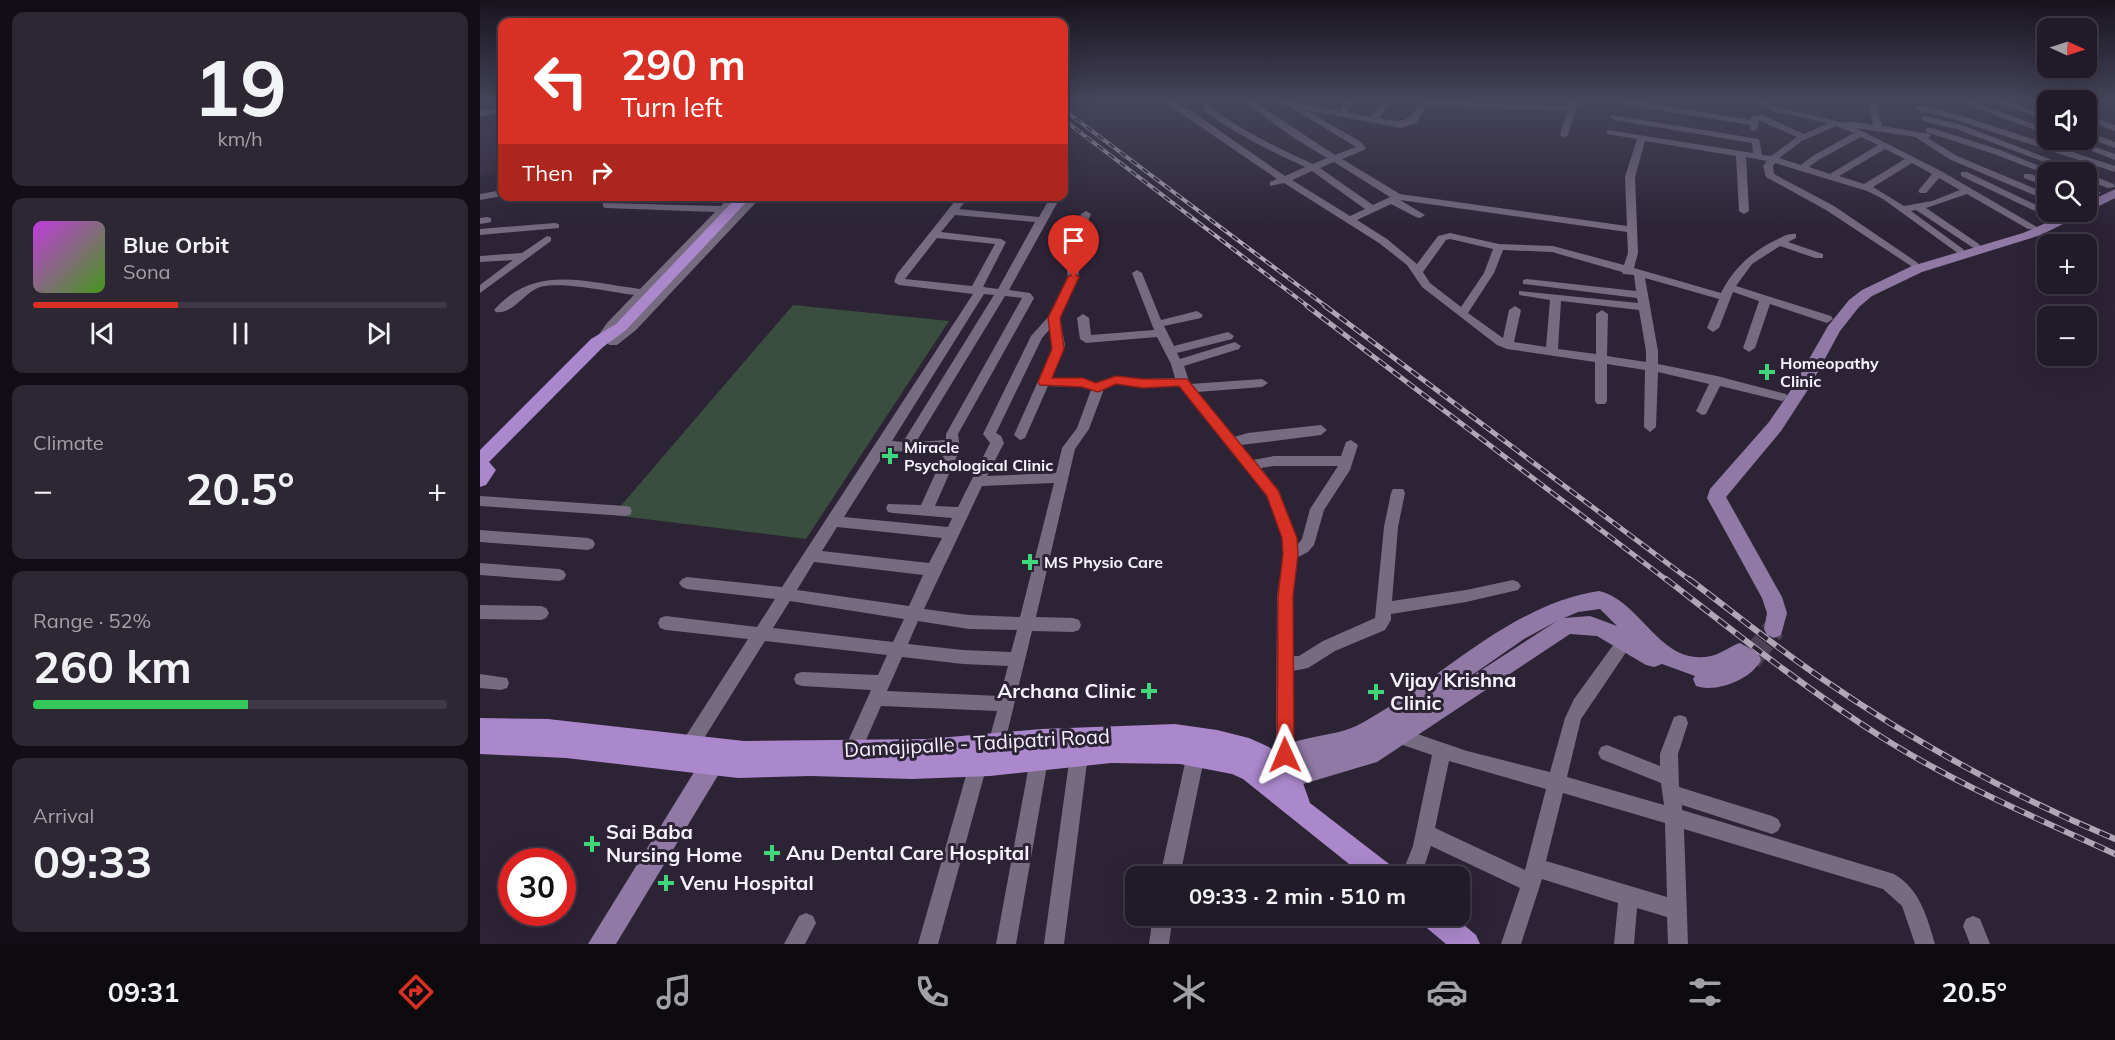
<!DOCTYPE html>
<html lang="en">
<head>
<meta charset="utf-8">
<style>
	:root { --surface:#211a28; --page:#2d2734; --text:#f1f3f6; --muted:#a2a1a8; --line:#3e3845; --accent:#d93025 }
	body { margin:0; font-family:Mulish,sans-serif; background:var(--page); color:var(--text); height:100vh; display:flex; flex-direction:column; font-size:22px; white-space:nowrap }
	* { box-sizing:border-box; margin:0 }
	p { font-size:20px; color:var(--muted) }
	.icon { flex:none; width:33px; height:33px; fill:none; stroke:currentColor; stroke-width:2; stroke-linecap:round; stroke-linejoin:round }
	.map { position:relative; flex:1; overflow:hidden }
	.side { display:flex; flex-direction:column; gap:12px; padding:12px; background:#120e16; width:480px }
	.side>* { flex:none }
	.banner { position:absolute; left:18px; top:18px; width:570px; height:183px; border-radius:12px; box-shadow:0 6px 24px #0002,0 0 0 2px var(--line); background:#d93025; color:#fff; overflow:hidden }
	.needle { width:39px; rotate:93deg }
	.controls { position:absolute; left:1557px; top:18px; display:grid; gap:12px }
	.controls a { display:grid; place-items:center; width:60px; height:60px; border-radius:12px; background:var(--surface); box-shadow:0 6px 24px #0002,0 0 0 2px var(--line); font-size:30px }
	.speed { position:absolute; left:18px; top:848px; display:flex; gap:12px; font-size:30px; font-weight:700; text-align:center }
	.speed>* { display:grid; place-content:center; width:78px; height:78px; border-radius:50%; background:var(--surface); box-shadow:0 6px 24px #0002,0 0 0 2px var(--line); line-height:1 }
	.speed .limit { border:9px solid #d22; background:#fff; color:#111 }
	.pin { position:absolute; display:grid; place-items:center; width:51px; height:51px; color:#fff; margin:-62px -26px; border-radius:50% 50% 50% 0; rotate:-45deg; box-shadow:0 0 6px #0007 }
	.pin .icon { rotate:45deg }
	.me { position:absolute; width:66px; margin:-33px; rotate:359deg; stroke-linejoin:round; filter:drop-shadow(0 0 4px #0008) }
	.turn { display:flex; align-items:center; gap:21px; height:126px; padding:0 24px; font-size:27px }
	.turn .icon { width:78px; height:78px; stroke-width:2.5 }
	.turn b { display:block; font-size:42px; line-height:51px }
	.then { display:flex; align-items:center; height:57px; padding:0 24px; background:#0003; gap:12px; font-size:22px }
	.big { font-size:45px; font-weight:700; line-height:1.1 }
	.side .tile { flex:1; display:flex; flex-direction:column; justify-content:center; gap:9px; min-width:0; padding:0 21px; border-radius:12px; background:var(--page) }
	.side .dial { align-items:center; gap:0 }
	.dial b { font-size:78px; line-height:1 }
	.song { display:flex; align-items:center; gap:18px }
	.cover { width:72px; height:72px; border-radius:9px; background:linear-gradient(135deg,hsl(290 70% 55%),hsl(100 70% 35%)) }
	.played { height:6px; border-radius:3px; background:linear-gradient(90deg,var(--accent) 35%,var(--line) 35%) }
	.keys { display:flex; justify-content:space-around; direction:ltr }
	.heat { display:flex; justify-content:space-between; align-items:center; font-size:33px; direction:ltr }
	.charge { height:9px; border-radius:4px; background:linear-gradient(90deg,#34c759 52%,var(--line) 0) }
	.trip { position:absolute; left:645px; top:866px; width:345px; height:60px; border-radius:12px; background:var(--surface); box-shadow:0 6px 24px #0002,0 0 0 2px var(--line); font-weight:700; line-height:60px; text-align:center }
	.menu { display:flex; height:96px; justify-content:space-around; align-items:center; background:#0d0a10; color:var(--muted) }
	.menu .icon { width:42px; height:42px }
	.menu .current { color:var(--accent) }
	.menu b { font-size:27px; color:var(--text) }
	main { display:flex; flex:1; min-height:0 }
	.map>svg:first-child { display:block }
	.built { fill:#352841 }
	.green { fill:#3a4e3f }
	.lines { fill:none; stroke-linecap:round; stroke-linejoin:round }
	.secondary-tunnel { stroke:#4b4253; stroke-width:23; stroke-dasharray:23 11; stroke-linecap:butt }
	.street { fill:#766b81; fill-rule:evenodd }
	.secondary { fill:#9179a6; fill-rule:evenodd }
	.primary { fill:#ab87cb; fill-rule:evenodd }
	.rail-far2-casing { stroke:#afa7b6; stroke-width:4 }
	.rail-far1-casing { stroke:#afa7b6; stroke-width:5 }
	.rail-casing { stroke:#afa7b6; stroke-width:6 }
	.rail-far2 { stroke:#2c2335; stroke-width:2; stroke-dasharray:7; stroke-linecap:butt }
	.rail-far1 { stroke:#2c2335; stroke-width:3; stroke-dasharray:9; stroke-linecap:butt }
	.rail { stroke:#2c2335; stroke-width:4; stroke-dasharray:11; stroke-linecap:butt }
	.route { fill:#d93025; stroke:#8d1f18; stroke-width:1.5 }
	.poi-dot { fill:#40d77c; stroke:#2c2335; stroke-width:2 }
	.labels { text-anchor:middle; stroke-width:6; stroke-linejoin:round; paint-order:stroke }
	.poi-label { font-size:16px; font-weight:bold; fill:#f8f1fe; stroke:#2c2335; text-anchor:start }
	.near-poi-label { font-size:20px; font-weight:bold; fill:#f8f1fe; stroke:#2c2335; text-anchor:start }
	.near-street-label { font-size:20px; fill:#f8f1fe; stroke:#2c2335 }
</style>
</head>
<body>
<main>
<section class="side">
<div class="tile dial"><b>19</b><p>km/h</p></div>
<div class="tile">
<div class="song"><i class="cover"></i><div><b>Blue Orbit</b><p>Sona</p></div></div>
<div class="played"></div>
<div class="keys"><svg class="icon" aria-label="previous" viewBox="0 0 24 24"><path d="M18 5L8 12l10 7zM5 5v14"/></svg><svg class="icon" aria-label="pause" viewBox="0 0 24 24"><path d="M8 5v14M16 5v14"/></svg><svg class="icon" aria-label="next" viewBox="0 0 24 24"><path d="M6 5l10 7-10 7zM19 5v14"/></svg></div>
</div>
<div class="tile"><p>Climate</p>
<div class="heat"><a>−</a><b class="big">20.5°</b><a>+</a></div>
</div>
<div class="tile"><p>Range · 52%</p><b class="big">260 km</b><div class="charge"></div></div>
<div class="tile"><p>Arrival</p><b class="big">09:33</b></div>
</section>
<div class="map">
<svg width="1635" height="944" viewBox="0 0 1635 944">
	<rect width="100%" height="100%" fill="#2c2335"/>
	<path class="built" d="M22 124V171L0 175V127Z"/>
	<path class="green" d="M313 305 469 321 326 539 133 515Z"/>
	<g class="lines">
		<path class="secondary-tunnel" d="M1270 660 1294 629"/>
		<g class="street">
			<path d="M683 101H693L711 111 805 176 825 167C790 151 756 134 724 111L723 101H734L730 104 731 108C763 131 797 148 833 164L847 158 814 138 763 101H773L855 155 876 147 809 106 790 101H808L860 111 867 101H875L867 112 891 117 903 101H911L899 118C925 123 927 123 942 101L1088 106 1090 101H1098L1088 135 1084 138 1080 135 1087 111 947 106 936 123 921 128 826 110 881 142 886 148 884 150 862 159 920 194 1147 226 1145 177 1157 139 1127 134V130L1273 153 1272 143 1134 120 1130 117 1131 115 1279 139 1282 155 1291 156 1317 137 1279 120 1278 128 1274 131 1271 130 1270 125 1143 104 1139 101H1158L1270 120 1272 116 1283 115 1324 134 1348 123 1295 112 1276 101H1286L1301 108 1365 123 1369 121 1393 125 1388 101H1396L1402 126 1450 134 1451 136 1448 138 1477 156 1568 194V201L1471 160 1435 137 1376 128 1461 171 1557 227 1556 229H1548L1487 194 1446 208 1499 244 1500 246 1495 249 1436 210 1431 211 1483 249 1484 251 1479 254 1403 199 1387 191 1295 163 1293 166 1294 174 1354 206 1438 263V267L1434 268 1346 210 1286 177 1283 166 1287 161 1266 157 1269 211 1264 214 1259 211 1256 156 1165 141 1155 177 1158 253 1154 268 1241 293C1253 269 1272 251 1298 239 1304 236 1309 233 1316 234V238L1308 242 1343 254V258H1335L1300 246 1272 264 1256 286 1351 316 1353 319 1347 323 1290 304 1275 348 1269 352 1263 348 1279 301 1253 292 1239 328 1233 332 1227 328 1239 299 1165 278 1178 351V364L1237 376 1306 394 1308 397 1302 401 1240 386 1226 414 1222 415 1216 411 1229 384 1178 372 1176 427 1170 432 1164 427 1165 370 1127 364V401L1125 404H1117L1115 401V362L1027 349 1017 345 942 287 927 265 899 243 804 183 790 186V182L797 179ZM1356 126 1374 133 1334 155 1321 165 1299 158 1322 141ZM1381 137 1398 145 1350 174 1329 167 1340 159ZM1405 149 1425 159 1384 184 1359 176ZM854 162 910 197 893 205 840 168ZM1432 163 1452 174 1438 191 1440 193H1446L1459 178 1480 190 1452 201 1424 206 1393 187ZM832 171 885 209 870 216 812 180ZM920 200 1147 232 1148 253 1144 265 1073 246 1019 244 970 233 958 236 937 264 907 239 877 220 911 204 936 217 940 218 945 215ZM970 239 1013 249 1004 273 981 307 950 283 943 272 966 240ZM1023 250 1072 252 1142 272 1143 274 1154 275 1156 291 1047 279 1043 280V284L1157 298 1158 303 1039 291V295L1070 300 1066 347 1034 342 1041 310 1035 306 1029 310 1023 338 988 313 1014 273ZM1081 301 1159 310 1166 351V362L1127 356 1128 314 1122 310 1116 314V354L1078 349Z"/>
			<path d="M1478 101H1490L1568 129V135Z"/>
			<path d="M1513 101H1525L1568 116V121Z"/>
			<path d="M1556 101H1568V106Z"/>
			<path d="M1440 105 1479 115 1635 166V172L1473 119 1437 110 1436 108Z"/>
			<path d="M1606 106 1620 119 1635 125V131C1621 126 1606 122 1606 106Z"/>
			<path d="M22 108V113L0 116V110Z"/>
			<path d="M1445 116 1482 125 1603 172H1591L1476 129 1442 121V117Z"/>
			<path d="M1446 128H1452L1520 150 1574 172 1566 174 1514 154 1446 132Z"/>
			<path d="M1606 131 1635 142V148L1606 137Z"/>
			<path d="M1584 140H1595L1635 154V160Z"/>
			<path d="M1481 172H1487L1579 216 1578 218H1570L1481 176Z"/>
			<path d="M1606 173 1634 184 1635 187 1628 188 1606 180Z"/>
			<path d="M1544 174H1550L1568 180V187L1544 178Z"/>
			<path d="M1606 186 1621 193 1616 196 1606 193Z"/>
			<path d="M22 190V196L0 200V194Z"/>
			<path d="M250 196H261L135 329 125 343H117L115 340 127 323 154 295C131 292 81 281 60 287 45 292 32 315 16 312L14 310C55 263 107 283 160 289L235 212 126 208 123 207V203L241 206Z"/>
			<path d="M271 196H282L156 330 137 345H129L127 342 129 339 148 324Z"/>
			<path d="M479 196H490L479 209 559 217 571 196H581L529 290 550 293 554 298 478 434 480 449 455 506 478 507 510 443 503 434 551 336 569 316 588 279 585 252 601 214 606 211 611 214 595 252 599 274 580 318 585 345 572 378 603 379 615 383 636 376 663 379 695 378 691 364 677 337 606 343 600 339 597 318 603 314 609 318 611 335 674 330 652 273 657 270 662 273 681 320 717 311 723 315 721 318 684 326 694 346 748 332 754 336 752 339 697 353 700 359 755 342 761 346 759 349 704 366 710 384 782 379 788 383 782 387 717 392 754 437 768 433 841 425 847 430 841 435 761 445 773 460 794 456H861L866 442 871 440 878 445 870 470 844 510 834 545 828 552 818 557 813 596V656H819L843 641 895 618 904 527 911 493 913 489H923L925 493 918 527 912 601 986 590 1033 580 1038 582 1041 586 1038 590 986 602 911 614V620L905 630 855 651 828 668 813 671 814 755 811 761 805 763 799 761 796 755 797 596 804 554 803 538 787 495 699 386 663 387 636 384 624 389 609 429 595 449 556 617 593 618 599 620 601 625 599 630 593 632 552 631 523 750 517 752 511 750 508 744 517 711 401 706 379 756 373 758 367 756 364 750 391 690 322 686 316 684 314 679 316 674 322 672 398 675 407 655 285 641 216 751 210 753 204 751 201 745 204 739 268 639 186 630 180 628 178 623 180 618 186 616 277 627 295 599 207 589 202 587 199 583 202 579 207 577 302 587 493 294 419 285 414 282 417 274ZM475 215 555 222 518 289 503 287 526 242 521 239 461 232ZM457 238 515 244 492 286 425 279ZM504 294 514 295 423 442 412 441ZM525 296 542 298 466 434V440L436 442ZM570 329 573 345 571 352 534 435 540 440 545 438 568 386 602 387 611 390 597 428 582 448 576 473 507 476 524 443 521 436 516 433 562 338ZM466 450 441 505 408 504 406 508 408 512 413 513 472 518 468 527 364 517 406 451 444 452ZM794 466H858L830 509 822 539 818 544 800 493 781 468ZM574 483 540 617 489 615 444 609 502 486ZM357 527 462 538 449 563 342 551ZM334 562 443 575 429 606 317 590ZM310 601 424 619 413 642 293 628ZM438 621 489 629 537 630 531 652 483 650 428 644ZM422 657 483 664 528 666 520 696 407 691Z"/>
			<path d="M7 217 11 218V222L0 224V218Z"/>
			<path d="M75 223 79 224V228L0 235V229Z"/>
			<path d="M67 236 71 237V241L0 293V285L33 260 0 262V256L42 253Z"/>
			<path d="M0 496 145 506 150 507 152 511 150 515 145 516 0 506Z"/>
			<path d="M0 530 108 538 113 540 115 544 113 548 108 550 0 542Z"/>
			<path d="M0 563 79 569 84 571 86 575 84 579 79 581 0 575Z"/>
			<path d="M0 605 61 606 66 608 69 613 66 618 61 620 0 619Z"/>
			<path d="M1145 635 1151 637 1153 642 1101 719 1087 777 1184 805 1181 783 1121 759 1118 753 1121 747 1127 745 1180 766V754L1194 717 1200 715 1206 717 1208 723 1198 754 1199 787 1292 816 1298 819 1301 825 1298 831 1292 834 1202 805V810L1414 874C1440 889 1447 917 1455 944H1435L1422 906 1403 889 1204 829 1208 944H1188L1187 917 1157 908 1154 944H1134L1138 903 1062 879 1041 944H1021L1040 888 951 846 941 876H921L933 846 952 755 908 740 905 734 908 728 914 726 987 751 1070 772 1085 718 1094 699 1139 637ZM969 761 1066 789 1045 870 955 828ZM1083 793 1185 823 1187 897 1066 861Z"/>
			<path d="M0 674 27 678 29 683 27 688 21 690 0 688Z"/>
			<path d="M560 746 566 748 569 754 536 944H516L551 754 554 748Z"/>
			<path d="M716 746 722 748 725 754 700 876H680L707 754 710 748Z"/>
			<path d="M599 747 605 749 608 755 584 944H564L590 755 593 749Z"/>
			<path d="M498 757 504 759 507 765 458 944H438L489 765 492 759Z"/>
			<path d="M326 913 333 916 336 923 325 944H304L319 916Z"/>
			<path d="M673 915H693L689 944H669Z"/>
			<path d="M1493 916 1500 919 1510 944H1490L1483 926 1486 919Z"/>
		</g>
		<g class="secondary">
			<path d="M1635 189V198L1561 235 1442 272 1392 296 1379 307 1360 331 1329 388 1301 431 1246 497 1302 597 1307 613 1301 635 1294 638 1287 635 1284 629 1287 613 1282 598 1227 498 1230 489 1289 422 1313 387 1348 326 1369 300 1382 290 1432 266 1543 233 1591 212H1606V203Z"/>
			<path d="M1119 591C1162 601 1180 667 1231 656 1241 654 1250 646 1260 643L1278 653 1281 660C1271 680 1236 693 1216 686L1213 679 1215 676 1182 664 1174 667 1166 665 1117 636 1090 634 897 762 813 787 798 795 790 791 786 783C793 768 808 765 823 761L804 766 778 778 770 775 766 767 770 759C789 749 809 742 830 738 847 734 867 732 882 723 960 681 1028 605 1119 591ZM1120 609 1137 626 1110 616 1084 618 1098 612ZM1077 621 972 689 1044 639Z"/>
			<path d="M232 753 240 756 244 764 240 772 136 944H108L224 756Z"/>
		</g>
		<g class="primary">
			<path d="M258 196H272L146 330 123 347 9 462 16 470 6 485 0 487V450L111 339 136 324Z"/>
			<path d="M0 718 68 719 264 741 447 739 561 729 695 724 737 730 769 738 789 747 815 769 822 780 830 803 913 867 917 876H884L763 779 752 774 700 764 631 763 510 776 432 779 331 776 258 778 86 758 0 754Z"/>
			<path d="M938 915H972L996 935 1000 944H966L942 924Z"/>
		</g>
		<g class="rail-far2-casing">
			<g id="rail-far2">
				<path d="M584 110 847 307"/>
				<path d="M584 120 829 307"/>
			</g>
		</g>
		<g class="rail-far1-casing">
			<g id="rail-far1">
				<path d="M827 306 1188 581"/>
				<path d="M845 306 1211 581"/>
			</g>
		</g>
		<g class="rail-casing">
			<g id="rail">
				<path d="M1186 579C1257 634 1327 690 1403 738 1476 784 1556 818 1635 854"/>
				<path d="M1209 579C1254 613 1298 649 1344 680 1436 743 1532 796 1635 839"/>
			</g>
		</g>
		<use href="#rail-far2" class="rail-far2"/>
		<use href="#rail-far1" class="rail-far1"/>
		<use href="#rail" class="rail"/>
	</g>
	<linearGradient id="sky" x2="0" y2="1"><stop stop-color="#18131d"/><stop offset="0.43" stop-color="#45455c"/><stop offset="1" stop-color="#45455c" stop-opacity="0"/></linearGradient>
	<rect width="1635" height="233" fill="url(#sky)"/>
	<path class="route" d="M594 273 599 277 580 318 584 349 572 378H603L616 383 636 376 663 379H707L798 490 817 538 818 554 813 596 814 755 812 761 805 763 799 761 797 755 798 596 803 554 802 538 787 496 699 386 663 388 636 384 618 392 602 387 560 385 558 382 572 349 568 318 588 277Z"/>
	<g class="poi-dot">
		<path d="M1284 363h6v6h6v6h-6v6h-6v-6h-6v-6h6z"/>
		<path d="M407 447h6v6h6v6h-6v6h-6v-6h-6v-6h6z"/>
		<path d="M547 553h6v6h6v6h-6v6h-6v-6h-6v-6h6z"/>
		<path d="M666 682h6v6h6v6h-6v6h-6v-6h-6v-6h6z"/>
		<path d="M893 683h6v6h6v6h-6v6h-6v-6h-6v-6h6z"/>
		<path d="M109 835h6v6h6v6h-6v6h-6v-6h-6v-6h6z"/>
		<path d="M289 844h6v6h6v6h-6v6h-6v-6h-6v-6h6z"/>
		<path d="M183 874h6v6h6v6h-6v6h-6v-6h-6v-6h6z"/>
	</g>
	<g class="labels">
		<g class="poi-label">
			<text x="1300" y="369">Homeopathy<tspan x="1300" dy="18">Clinic</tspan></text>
			<text x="424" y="453">Miracle<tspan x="424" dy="18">Psychological Clinic</tspan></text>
			<text x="564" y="568">MS Physio Care</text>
		</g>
		<g class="near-poi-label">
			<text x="910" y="687">Vijay Krishna<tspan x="910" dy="23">Clinic</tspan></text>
			<text x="656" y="698" text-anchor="end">Archana Clinic</text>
			<text x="126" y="839">Sai Baba<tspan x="126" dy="23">Nursing Home</tspan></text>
			<text x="306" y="860">Anu Dental Care Hospital</text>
			<text x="200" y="890">Venu Hospital</text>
		</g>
		<g class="near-street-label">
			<text transform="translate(497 743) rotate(-3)" y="7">Damajipalle - Tadipatri Road</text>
		</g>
	</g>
</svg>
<div class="controls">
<a><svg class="needle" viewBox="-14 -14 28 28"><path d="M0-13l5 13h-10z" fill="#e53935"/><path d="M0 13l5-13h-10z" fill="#a2a1a8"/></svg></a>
<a><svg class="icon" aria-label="sound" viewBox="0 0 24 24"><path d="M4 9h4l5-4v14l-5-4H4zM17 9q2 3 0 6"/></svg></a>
<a><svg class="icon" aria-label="search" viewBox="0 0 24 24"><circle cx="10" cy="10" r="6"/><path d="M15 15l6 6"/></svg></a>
<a>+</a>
<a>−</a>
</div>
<div class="speed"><div class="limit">30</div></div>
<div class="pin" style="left:594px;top:277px;background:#d93025"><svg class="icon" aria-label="arrive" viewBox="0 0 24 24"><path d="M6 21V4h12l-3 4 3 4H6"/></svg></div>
<svg class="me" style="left:805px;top:755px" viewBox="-20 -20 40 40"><path d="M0-17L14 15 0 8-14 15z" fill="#d93025" stroke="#fff" stroke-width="4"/></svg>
<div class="trip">09:33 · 2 min · 510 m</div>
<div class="banner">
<div class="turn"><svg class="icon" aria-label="left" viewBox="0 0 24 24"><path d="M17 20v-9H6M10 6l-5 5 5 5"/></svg><div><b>290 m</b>Turn left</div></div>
<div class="then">Then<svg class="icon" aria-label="right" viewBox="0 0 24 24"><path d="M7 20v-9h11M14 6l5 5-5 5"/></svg></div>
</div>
</div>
</main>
<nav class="menu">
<b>09:31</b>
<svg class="icon current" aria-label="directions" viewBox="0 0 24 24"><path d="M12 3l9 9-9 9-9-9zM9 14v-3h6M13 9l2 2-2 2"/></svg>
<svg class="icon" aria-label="music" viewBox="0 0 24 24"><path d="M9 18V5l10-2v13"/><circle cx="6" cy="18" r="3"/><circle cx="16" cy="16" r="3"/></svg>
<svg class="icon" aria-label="phone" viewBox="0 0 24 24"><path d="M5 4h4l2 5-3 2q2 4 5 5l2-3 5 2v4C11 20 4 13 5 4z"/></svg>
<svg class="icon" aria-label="climate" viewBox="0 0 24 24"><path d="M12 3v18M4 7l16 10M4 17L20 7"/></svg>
<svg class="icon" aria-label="car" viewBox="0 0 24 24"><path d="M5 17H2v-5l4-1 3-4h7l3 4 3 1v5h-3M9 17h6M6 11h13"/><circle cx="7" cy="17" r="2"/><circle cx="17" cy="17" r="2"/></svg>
<svg class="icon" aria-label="filters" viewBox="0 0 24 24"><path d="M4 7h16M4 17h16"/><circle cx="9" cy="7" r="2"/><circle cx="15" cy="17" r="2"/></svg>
<b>20.5°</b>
</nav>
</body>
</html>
